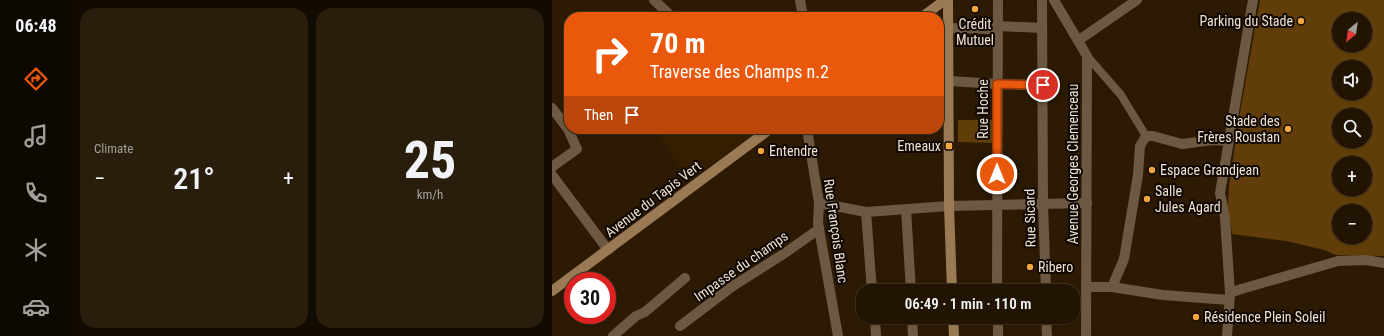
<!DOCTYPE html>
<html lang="en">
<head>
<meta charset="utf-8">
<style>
	:root { --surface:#211402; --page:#291d0c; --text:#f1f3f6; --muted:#a29e99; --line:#3e3324; --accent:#ea580c }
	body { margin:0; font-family:"Roboto Condensed",sans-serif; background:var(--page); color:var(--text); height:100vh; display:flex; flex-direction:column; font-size:15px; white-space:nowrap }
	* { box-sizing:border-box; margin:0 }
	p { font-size:13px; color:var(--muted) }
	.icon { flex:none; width:22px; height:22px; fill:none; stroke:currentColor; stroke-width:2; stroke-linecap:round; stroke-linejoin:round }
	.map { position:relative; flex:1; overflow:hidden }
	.sheet { display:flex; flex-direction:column; gap:8px; padding:8px; background:#120b01; width:480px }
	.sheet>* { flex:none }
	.top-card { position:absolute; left:12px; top:12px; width:380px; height:122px; border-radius:16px; box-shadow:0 1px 3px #0004,0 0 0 1px var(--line); background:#ea580c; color:#fff; overflow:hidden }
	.needle { width:26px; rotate:209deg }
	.buttons { position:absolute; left:780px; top:12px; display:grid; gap:8px }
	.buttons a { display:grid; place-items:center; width:40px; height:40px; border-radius:50%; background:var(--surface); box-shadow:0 1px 3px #0004,0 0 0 1px var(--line); font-size:20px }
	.speed { position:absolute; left:12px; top:272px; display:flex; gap:8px; font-size:20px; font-weight:700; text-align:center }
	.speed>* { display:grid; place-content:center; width:52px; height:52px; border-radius:50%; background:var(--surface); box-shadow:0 1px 3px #0004,0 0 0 1px var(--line); line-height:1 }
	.speed .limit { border:6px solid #d22; background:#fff; color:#111 }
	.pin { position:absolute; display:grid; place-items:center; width:34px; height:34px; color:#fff; margin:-17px; border:2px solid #fff; border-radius:50%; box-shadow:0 1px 4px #0007 }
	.me { position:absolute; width:44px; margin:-22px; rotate:0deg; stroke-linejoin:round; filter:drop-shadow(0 0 3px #0008) }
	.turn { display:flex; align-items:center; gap:14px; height:84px; padding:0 20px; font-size:18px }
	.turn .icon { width:52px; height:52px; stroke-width:2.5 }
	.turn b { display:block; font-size:28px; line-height:34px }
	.then { display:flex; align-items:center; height:38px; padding:0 20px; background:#0003; gap:8px; font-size:15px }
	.big { font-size:30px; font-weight:600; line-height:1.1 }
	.sheet .card { flex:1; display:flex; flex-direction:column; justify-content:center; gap:6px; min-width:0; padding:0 14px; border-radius:16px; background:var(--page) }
	.sheet .dial { align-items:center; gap:0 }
	.dial b { font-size:52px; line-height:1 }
	.heat { display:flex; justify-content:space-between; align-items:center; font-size:22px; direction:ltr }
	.sheet .tiles { flex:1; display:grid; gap:8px; grid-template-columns:repeat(2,1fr) }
	.trip { position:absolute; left:304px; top:284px; width:224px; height:40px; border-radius:16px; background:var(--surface); box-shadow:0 1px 3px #0004,0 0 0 1px var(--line); font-weight:600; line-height:40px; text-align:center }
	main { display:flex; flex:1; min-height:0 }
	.tab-bar { display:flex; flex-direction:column; width:72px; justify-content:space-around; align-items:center; background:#0d0801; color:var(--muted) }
	.tab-bar .icon { width:28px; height:28px }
	.tab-bar .active { color:var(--accent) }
	.tab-bar b { font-size:18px; color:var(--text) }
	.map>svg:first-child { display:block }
	.built { fill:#351e00 }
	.green { fill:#613e09; fill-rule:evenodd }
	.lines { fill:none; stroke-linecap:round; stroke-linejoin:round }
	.pedestrian { stroke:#6d5942; stroke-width:8 }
	.minor { stroke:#6d5942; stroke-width:10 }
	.secondary { stroke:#997a55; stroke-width:10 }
	.route-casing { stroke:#983908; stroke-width:10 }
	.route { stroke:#ea580c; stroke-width:7 }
	.poi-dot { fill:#f1a640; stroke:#0f0701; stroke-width:1.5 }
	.labels { text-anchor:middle; stroke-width:4; stroke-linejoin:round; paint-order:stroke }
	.poi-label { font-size:14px; fill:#efe2d4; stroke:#0f0701; text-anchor:start }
	.street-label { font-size:14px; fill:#efe2d4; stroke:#0f0701 }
</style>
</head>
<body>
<main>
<nav class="tab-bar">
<b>06:48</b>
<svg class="icon active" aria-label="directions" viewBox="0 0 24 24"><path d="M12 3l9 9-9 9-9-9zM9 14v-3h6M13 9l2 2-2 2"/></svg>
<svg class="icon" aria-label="music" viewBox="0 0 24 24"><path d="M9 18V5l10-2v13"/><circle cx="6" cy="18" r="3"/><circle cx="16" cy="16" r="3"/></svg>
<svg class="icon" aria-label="phone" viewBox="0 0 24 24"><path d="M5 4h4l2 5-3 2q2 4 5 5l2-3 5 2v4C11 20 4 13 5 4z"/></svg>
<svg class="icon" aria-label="climate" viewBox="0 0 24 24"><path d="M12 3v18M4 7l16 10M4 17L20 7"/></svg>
<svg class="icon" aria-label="car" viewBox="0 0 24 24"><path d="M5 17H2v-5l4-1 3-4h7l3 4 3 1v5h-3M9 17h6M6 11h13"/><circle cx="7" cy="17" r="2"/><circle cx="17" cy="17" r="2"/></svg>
</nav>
<section class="sheet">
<div class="tiles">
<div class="card"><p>Climate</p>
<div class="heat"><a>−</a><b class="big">21°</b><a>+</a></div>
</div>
<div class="card dial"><b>25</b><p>km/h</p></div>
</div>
</section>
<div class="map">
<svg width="832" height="336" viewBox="0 0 832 336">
	<rect width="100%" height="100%" fill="#2c1a03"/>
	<path class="built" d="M102 129H210L137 180Z"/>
	<g class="green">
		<path d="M708 0H832V256L784 255 772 250 734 241 680 234 676 205 677 186 687 118ZM787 19H813V45H787ZM787 67H813V93H787ZM787 115H813V141H787ZM787 163H813V189H787ZM787 211H813V237H787Z"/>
		<path d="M406 120H441V143L406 142Z"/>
	</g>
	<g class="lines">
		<path class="pedestrian" d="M535 56 569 95 594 136"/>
		<g class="minor">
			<path d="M102 0 120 17"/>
			<path d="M248 0 251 17"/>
			<path d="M490 0 491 204 494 291"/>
			<path d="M502 0 535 56 534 336"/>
			<path d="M397 28 440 29 446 26 490 28"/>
			<path d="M527 40 585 0"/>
			<path d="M397 81 445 84 491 85"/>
			<path d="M0 108 16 129 25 149 0 167"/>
			<path d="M255 129 267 203 266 223 286 336"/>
			<path d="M0 175 56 250"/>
			<path d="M267 203 314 212 397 206 535 203"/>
			<path d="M354 209 359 291"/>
			<path d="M314 212 320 291"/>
			<path d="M535 287H560L611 295 677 300"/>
			<path d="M560 287 572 259 586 175 588 146 594 136H601L630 144 661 140 676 141"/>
			<path d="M445 291 446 0"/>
			<path d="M678 293 686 290 786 261 814 260 832 263"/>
			<path d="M323 317 324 336"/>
			<path d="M360 317 361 336"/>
			<path d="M446 317V336"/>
			<path d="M494 317 495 336"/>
			<path d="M128 326 181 286 233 253 267 229"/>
			<path d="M61 336 84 316 93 312 133 278"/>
			<path d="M675 336 678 293 673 217 668 193 701 0"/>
		</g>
		<g class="secondary">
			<path d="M396 0 397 206 400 291"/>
			<path d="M370 17 393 0"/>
			<path d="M0 291 218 129"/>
			<path d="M401 317 402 336"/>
		</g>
	</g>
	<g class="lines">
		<g class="route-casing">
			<path id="route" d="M445 174V84L491 85"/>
		</g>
		<use href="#route" class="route"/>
	</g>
	<g class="poi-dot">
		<circle cx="423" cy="9" r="4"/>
		<circle cx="749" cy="21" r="4"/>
		<circle cx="736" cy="129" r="4"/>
		<rect x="393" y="142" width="8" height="8" rx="2"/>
		<circle cx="209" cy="151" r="4"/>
		<circle cx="600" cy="170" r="4"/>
		<circle cx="595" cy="199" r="4"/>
		<circle cx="478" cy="267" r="4"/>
		<circle cx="644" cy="317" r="4"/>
	</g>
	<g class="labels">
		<g class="poi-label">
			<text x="741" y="26" text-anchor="end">Parking du Stade</text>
			<text x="423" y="29" text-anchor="middle">Crédit<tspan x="423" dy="16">Mutuel</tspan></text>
			<text x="728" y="126" text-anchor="end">Stade des<tspan x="728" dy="16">Frères Roustan</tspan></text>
			<text x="389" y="151" text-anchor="end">Emeaux</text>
			<text x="217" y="156">Entendre</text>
			<text x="608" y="175">Espace Grandjean</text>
			<text x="603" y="196">Salle<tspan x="603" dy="16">Jules Agard</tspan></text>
			<text x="486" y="272">Ribero</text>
			<text x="652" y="322">Résidence Plein Soleil</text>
		</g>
		<g class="street-label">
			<text transform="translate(431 109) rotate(-90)" y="5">Rue Hoche</text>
			<text transform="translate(521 164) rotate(-90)" y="5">Avenue Georges Clemenceau</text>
			<text transform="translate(101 199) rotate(-37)" y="5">Avenue du Tapis Vert</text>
			<text transform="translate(478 218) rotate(-91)" y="5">Rue Sicard</text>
			<text transform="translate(284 231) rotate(82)" y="5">Rue François Blanc</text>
			<text transform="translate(189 266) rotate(-35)" y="5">Impasse du champs</text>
		</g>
	</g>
</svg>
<div class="buttons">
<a><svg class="needle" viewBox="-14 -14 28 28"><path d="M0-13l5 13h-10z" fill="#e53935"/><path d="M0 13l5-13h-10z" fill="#a29e99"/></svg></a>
<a><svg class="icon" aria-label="sound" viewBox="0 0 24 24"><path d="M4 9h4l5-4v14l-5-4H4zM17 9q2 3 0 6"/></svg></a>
<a><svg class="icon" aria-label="search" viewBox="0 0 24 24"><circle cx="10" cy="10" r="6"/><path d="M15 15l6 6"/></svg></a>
<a>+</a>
<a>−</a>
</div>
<div class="speed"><div class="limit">30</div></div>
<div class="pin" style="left:491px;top:85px;background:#d93025"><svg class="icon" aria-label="arrive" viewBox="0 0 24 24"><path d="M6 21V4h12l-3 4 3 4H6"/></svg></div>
<svg class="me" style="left:445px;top:174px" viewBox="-20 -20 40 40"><circle r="17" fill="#ea580c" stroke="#fff" stroke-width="3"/><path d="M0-11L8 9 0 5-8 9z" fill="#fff"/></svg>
<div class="trip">06:49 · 1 min · 110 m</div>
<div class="top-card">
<div class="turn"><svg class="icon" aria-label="right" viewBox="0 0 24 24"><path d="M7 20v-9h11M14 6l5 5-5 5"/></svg><div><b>70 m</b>Traverse des Champs n.2</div></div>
<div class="then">Then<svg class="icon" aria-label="arrive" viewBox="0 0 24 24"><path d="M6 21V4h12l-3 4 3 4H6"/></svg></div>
</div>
</div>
</main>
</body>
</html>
